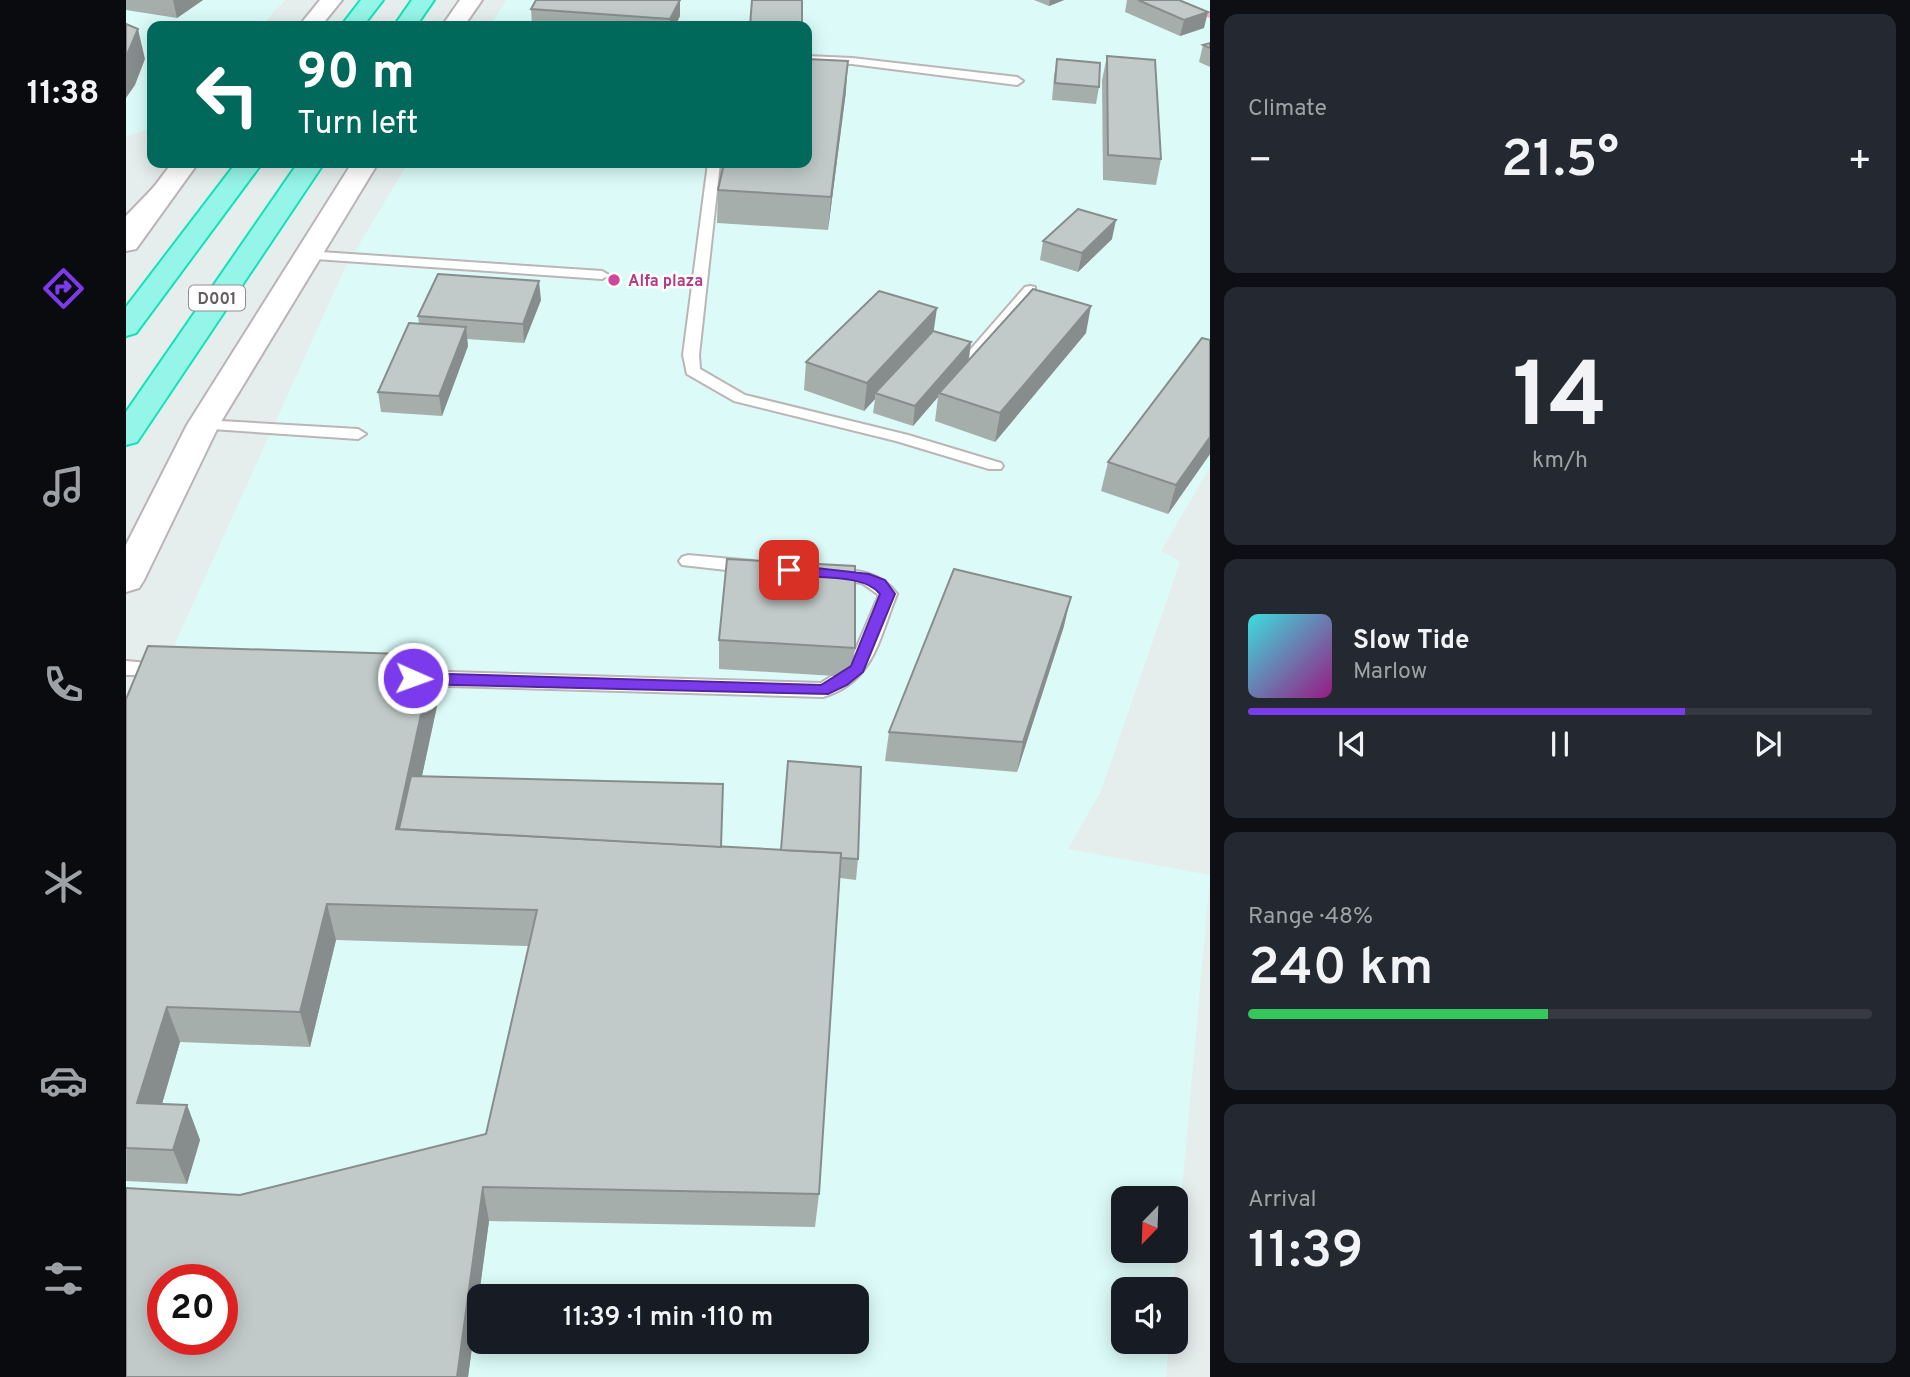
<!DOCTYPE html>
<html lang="en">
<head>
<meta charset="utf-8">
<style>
	:root { --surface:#171b24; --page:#242831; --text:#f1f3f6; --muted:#9ea1a6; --line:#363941; --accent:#7c3aed }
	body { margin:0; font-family:Overpass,sans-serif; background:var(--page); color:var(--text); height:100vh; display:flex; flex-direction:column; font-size:26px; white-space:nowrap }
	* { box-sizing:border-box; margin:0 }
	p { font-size:23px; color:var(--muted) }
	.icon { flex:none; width:38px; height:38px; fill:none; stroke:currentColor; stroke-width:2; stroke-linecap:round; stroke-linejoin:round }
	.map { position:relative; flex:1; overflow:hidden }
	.details { display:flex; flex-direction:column; gap:14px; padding:14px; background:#0d0f14; width:700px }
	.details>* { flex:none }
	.guide { position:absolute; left:21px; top:21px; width:665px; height:147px; border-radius:14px; box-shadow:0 4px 18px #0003; background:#00695c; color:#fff; overflow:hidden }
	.needle { width:46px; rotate:203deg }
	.buttons { position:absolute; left:985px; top:1186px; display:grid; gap:14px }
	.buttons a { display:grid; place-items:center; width:77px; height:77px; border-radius:14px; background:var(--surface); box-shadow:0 4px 18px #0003; font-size:35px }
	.speed { position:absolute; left:21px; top:1264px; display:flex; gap:14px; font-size:35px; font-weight:700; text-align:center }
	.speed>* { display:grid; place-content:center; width:91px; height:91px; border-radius:50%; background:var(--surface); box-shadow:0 4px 18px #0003; line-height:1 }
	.speed .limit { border:10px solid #d22; background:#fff; color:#111 }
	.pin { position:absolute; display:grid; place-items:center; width:60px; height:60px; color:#fff; margin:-30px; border-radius:14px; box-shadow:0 4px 10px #0006 }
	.me { position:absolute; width:77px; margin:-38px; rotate:92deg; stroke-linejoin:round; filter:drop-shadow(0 0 5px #0008) }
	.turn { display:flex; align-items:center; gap:24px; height:147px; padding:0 35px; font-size:32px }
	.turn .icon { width:91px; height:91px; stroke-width:2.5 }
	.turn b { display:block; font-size:49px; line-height:60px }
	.big { font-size:52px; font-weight:600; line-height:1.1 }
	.details .widget { flex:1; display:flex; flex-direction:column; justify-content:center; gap:10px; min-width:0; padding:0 24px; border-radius:14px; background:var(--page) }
	.details .dial { align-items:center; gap:0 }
	.dial b { font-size:91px; line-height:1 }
	.song { display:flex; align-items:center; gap:21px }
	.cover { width:84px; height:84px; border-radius:10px; background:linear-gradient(135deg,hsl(180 70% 55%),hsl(310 70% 35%)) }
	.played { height:7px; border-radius:4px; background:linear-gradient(90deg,var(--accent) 70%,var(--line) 70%) }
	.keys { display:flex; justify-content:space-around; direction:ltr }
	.heat { display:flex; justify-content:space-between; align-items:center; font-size:38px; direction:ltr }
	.charge { height:10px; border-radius:5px; background:linear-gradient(90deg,#34c759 48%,var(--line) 0) }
	.trip { position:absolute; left:341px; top:1284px; width:402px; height:70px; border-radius:14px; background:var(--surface); box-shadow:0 4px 18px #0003; font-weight:600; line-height:70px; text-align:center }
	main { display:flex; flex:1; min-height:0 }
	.dock { display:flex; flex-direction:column; width:126px; justify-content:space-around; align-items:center; background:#090b0e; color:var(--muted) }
	.dock .icon { width:49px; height:49px }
	.dock .selected { color:var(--accent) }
	.dock b { font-size:32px; color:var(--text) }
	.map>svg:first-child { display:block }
	.commercial { fill:#dcfbf8; fill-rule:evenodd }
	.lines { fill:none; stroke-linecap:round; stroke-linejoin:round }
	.stream { fill:#f9aace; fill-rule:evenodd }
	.lane-casing { stroke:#bbb5b6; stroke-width:4 }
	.secondary-casing { stroke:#bbb4b6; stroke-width:4 }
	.highway-casing { stroke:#11e2b8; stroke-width:4 }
	.lane { fill:#fff; fill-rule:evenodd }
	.secondary { fill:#fff; fill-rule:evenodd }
	.highway { fill:#95f5e8; fill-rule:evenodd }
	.wall { fill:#a6aeac }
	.shaded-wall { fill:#878d8c }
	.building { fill:#c1cac8; stroke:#878d8c; stroke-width:2; fill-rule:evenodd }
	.route { fill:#7c3aed; stroke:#51269a; stroke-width:2 }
	.hotel-dot { fill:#d1479c; stroke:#fff; stroke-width:2.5 }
	.labels { text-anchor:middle; stroke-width:5; stroke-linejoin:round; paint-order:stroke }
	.far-hotel-label { font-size:16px; font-weight:bold; fill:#b23c85; stroke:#fff; text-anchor:start }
	.shield { fill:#fff; stroke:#928e8f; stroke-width:2 }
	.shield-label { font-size:16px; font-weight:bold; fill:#645d5f }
</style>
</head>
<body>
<main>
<nav class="dock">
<b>11:38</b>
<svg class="icon selected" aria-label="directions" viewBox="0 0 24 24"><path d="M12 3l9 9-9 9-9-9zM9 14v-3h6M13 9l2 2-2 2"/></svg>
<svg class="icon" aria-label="music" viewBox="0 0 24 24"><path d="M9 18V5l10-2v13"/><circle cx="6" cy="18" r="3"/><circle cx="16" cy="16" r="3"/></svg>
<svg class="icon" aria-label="phone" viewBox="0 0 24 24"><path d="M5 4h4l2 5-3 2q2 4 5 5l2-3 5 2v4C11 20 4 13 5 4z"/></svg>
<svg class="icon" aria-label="climate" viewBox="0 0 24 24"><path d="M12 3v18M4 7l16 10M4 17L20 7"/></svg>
<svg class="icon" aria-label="car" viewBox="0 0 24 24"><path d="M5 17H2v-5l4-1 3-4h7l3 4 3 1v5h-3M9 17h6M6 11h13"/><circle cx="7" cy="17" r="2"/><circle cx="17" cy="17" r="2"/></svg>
<svg class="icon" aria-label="filters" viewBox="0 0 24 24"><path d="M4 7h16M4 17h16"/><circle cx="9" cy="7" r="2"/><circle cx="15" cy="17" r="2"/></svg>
</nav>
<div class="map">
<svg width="1084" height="1377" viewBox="0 0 1084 1377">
	<rect width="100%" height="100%" fill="#e5eeed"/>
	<g class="commercial">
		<path d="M0 0H159L135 26H26V128L0 136Z"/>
		<path d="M380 0H1084V467L1035 551 1054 562 975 791 942 849 1084 875 1047 1290H998V1342H1043L1040 1377H0V785L29 688 219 268 282 163H681V26H364ZM998 1199H1050V1251H998ZM37 1279H96V1339H37ZM354 1297H732V1342H354Z"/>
	</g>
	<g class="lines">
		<path class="stream" d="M1035 0H1046L1084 13V18Z"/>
		<g class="lane-casing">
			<g id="lane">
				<path d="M681 56 726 58 891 77 897 81 891 85 726 64 681 62Z"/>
				<path d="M51 163H64L17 217 0 226V216Z"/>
				<path d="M582 163H594L573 355 574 369 619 395 782 435 875 463 877 466 875 469H863L770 441 608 401 561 374 557 355Z"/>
				<path d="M180 251 476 271 483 275 476 279 175 258V252Z"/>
				<path d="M904 286 909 287V293L841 371H831L828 368 831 365 899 287Z"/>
				<path d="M77 420 232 429 240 434 232 439 71 428 69 425Z"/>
				<path d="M562 555 627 561 636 567 627 573 556 565 553 561 556 557Z"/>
				<path d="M703 568C729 570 755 571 771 594 753 638 748 682 697 697L288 685 281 683 278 678 281 673 288 671 695 683 723 665 753 595 736 583 697 578 694 574 697 570Z"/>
				<path d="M0 661 45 665 48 670 45 675H0Z"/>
			</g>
		</g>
		<g class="secondary-casing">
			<g id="secondary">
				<path d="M194 0H216L195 26H173Z"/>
				<path d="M334 0H356L338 26H316Z"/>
				<path d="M46 163H72L10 249 0 251V224Z"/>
				<path d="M226 163H252L93 425 18 580 13 588 0 592V545L61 425Z"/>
			</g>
		</g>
		<g class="highway-casing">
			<g id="highway">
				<path d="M235 0H257L237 26H215Z"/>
				<path d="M286 0H308L290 26H268Z"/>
				<path d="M110 163H136L10 333 0 336V307Z"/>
				<path d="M172 163H198L11 442 0 445V412Z"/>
			</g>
		</g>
		<use href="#lane" class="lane"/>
		<use href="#secondary" class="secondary"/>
		<use href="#highway" class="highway"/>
	</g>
	<g class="wall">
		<path d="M0 0H77L51 18 0 10Z"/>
		<path d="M554 0V16L549 26H421L406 25 405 9Z"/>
		<path d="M908 0H938L923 6Z"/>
		<path d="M1001 0H1053L1078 28 1054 36 999 12Z"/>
		<path d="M1084 43V67L1073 62 1077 45Z"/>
		<path d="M981 56 1035 159 1030 185 977 180 976 80Z"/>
		<path d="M931 59 973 87 970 104 926 100 928 76Z"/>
		<path d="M720 91 702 230 591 223 592 190Z"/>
		<path d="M986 239 952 272 914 260 917 241Z"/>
		<path d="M415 300 398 343 341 339 342 346 316 416 255 412 252 392 293 324 292 316Z"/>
		<path d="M808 331 845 342 843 360 960 333 869 442 809 421 812 397 787 426 747 413 749 399 738 411 678 390 680 362Z"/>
		<path d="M1084 340V454L1042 514 975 491 982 462Z"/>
		<path d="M938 626 891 772 759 761 763 732Z"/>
		<path d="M593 640 729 648 725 677 593 669Z"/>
		<path d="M314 692 296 776 595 847 732 859 730 880 714 878 693 1194 689 1227 363 1221 342 1377H0L114 1195 360 1134 402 946 210 940 184 1047 54 1042 36 1104 61 1105 74 1140 61 1184 0 1181V699Z"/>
	</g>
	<g class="shaded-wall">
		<path d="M47 0H77L51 18Z"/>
		<path d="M554 0V16L549 26H544V19Z"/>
		<path d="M924 0H938L923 6Z"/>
		<path d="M1082 12 1078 28 1054 36 1058 20Z"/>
		<path d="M12 29 19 59 9 85 0 98V57Z"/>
		<path d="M722 61 720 91 702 230 705 197Z"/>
		<path d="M990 220 986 239 952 272 956 253Z"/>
		<path d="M413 281 415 300 398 343 397 324Z"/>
		<path d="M965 306 960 333 869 442 874 413Z"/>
		<path d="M811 308 807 336 749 393V399L738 411 741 383Z"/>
		<path d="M340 327 342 346 316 416 313 396Z"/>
		<path d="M845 342 842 362 813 393 812 397 787 426 789 406Z"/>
		<path d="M1084 437V454L1042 514 1050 485Z"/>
		<path d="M945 597 938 626 891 772 897 742Z"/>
		<path d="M308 655 314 692 283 836 270 829Z"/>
		<path d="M201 904 210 940 184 1047 174 1012Z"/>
		<path d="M41 1007 54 1042 26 1138 11 1103Z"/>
		<path d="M61 1105 74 1140 61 1184 47 1150Z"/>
		<path d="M357 1187 363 1221 342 1377H331Z"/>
	</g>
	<g class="building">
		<path d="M410 0H554L544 19 405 9Z"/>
		<path d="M626 0H676V26H624Z"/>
		<path d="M1012 0H1053L1082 12 1058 20Z"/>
		<path d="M0 24 12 29 0 57Z"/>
		<path d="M1084 43V48L1077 45Z"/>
		<path d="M981 56 1029 60 1035 159 982 155Z"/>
		<path d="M681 59 722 61 705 197 592 190 598 163H681Z"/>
		<path d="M931 59 974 63 973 87 929 83Z"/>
		<path d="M952 209 990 220 956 253 917 241Z"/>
		<path d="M312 274 413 281 397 324 292 316Z"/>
		<path d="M907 289 965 306 874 413 813 393Z"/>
		<path d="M753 291 811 308 741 383 680 362Z"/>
		<path d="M283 323 340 327 313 396 252 392Z"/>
		<path d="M807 331 845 342 789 406 749 393Z"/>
		<path d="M1076 338 1084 340V437L1050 485 982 462Z"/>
		<path d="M601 559 729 566V648L593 640Z"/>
		<path d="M828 569 945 597 897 742 763 732Z"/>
		<path d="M22 646 308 655 270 829 715 853 693 1194 357 1187 331 1377H0V1188L114 1195 360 1134 411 910 201 904 174 1012 41 1007 11 1103 61 1105 47 1150 0 1148V699ZM37 1279H96V1339H37Z"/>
		<path d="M662 761 735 767 732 859 715 858V853L655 850Z"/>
		<path d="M285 776 597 784 595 847 273 829Z"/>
	</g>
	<path class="route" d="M663 565 743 574 759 580 769 594 737 672 721 685 702 694 287 684 279 678 287 673 695 685 725 666 754 594C737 572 684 580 657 573L655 570Z"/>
	<circle class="hotel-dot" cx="488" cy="280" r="7"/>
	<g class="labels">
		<g class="far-hotel-label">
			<text x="502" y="286">Alfa plaza</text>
		</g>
		<rect class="shield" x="63" y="285.5" width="56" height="25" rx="5"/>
		<g class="shield-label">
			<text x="91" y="304">D001</text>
		</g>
	</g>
</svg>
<div class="buttons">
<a><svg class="needle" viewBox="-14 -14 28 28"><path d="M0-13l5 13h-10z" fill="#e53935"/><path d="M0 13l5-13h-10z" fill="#9ea1a6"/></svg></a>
<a><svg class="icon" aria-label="sound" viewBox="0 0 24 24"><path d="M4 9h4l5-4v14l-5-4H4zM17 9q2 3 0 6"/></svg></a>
</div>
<div class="speed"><div class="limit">20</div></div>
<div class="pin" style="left:663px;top:570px;background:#d93025"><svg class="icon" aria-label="arrive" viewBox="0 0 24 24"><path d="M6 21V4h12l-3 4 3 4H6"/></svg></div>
<svg class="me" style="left:287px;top:678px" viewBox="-20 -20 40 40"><circle r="17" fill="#7c3aed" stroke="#fff" stroke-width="3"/><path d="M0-11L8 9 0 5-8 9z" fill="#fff"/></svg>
<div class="trip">11:39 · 1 min · 110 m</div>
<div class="guide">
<div class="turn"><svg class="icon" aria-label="left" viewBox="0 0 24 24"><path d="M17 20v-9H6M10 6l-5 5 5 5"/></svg><div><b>90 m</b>Turn left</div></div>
</div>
</div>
<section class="details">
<div class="widget"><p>Climate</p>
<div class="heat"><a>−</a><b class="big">21.5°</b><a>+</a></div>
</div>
<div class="widget dial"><b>14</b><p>km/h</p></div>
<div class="widget">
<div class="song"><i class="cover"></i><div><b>Slow Tide</b><p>Marlow</p></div></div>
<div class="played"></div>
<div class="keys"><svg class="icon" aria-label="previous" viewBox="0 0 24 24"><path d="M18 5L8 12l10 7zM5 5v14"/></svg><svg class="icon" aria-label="pause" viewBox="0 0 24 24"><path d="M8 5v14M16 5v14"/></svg><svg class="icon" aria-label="next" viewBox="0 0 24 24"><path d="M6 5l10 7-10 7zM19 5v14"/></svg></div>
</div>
<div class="widget"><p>Range · 48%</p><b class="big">240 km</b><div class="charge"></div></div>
<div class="widget"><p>Arrival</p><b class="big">11:39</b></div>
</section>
</main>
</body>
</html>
